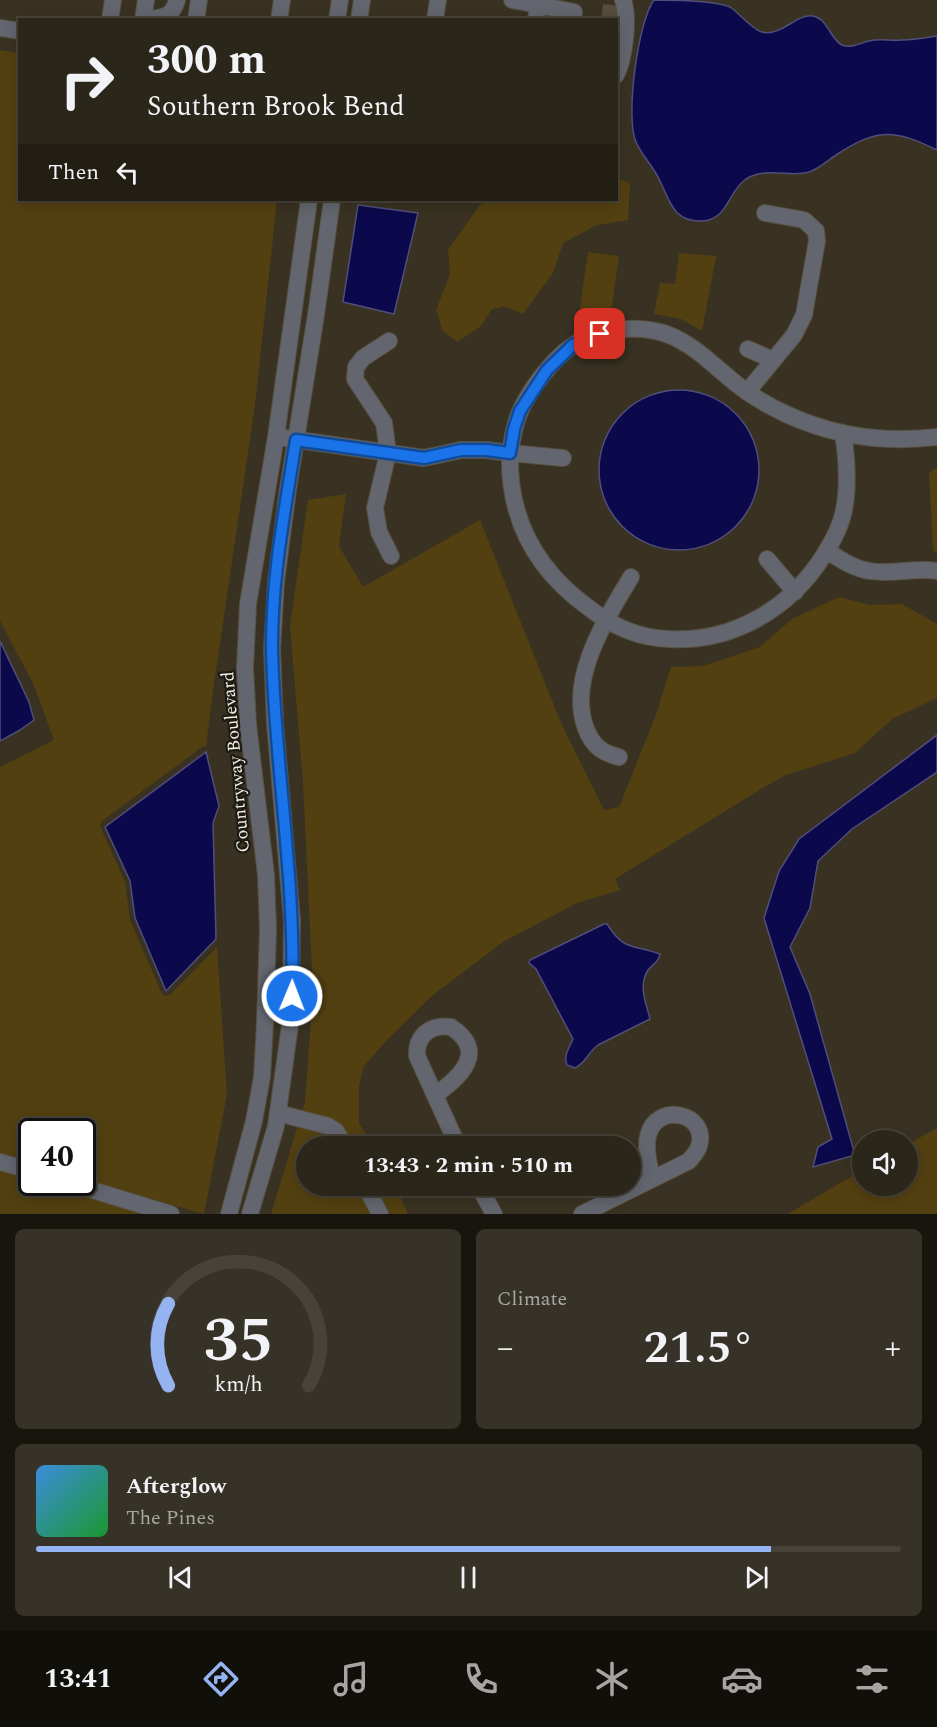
<!DOCTYPE html>
<html lang="en">
<head>
<meta charset="utf-8">
<style>
	:root { --surface:#2b261a; --page:#373227; --text:#f1f3f6; --muted:#a6a5a2; --line:#474339; --accent:#95b2f1 }
	body { margin:0; font-family:Spectral,serif; background:var(--page); color:var(--text); height:100vh; display:flex; flex-direction:column; font-size:22px; white-space:nowrap }
	* { box-sizing:border-box; margin:0 }
	p { font-size:20px; color:var(--muted) }
	.icon { flex:none; width:33px; height:33px; fill:none; stroke:currentColor; stroke-width:2; stroke-linecap:round; stroke-linejoin:round }
	.map { position:relative; height:1214px; overflow:hidden }
	.panel { display:flex; flex-direction:column; gap:15px; padding:15px; background:#18150e; flex:1 }
	.panel>* { flex:none }
	.banner { position:absolute; left:18px; top:18px; width:600px; height:183px; border-radius:0px; box-shadow:0 3px 15px #0003,0 0 0 2px var(--line); background:#2b261a; color:var(--text); overflow:hidden }
	.fabs { position:absolute; left:852px; top:1130px; display:grid; gap:12px }
	.fabs a { display:grid; place-items:center; width:66px; height:66px; border-radius:50%; background:var(--surface); box-shadow:0 3px 15px #0003,0 0 0 2px var(--line); font-size:30px }
	.speed { position:absolute; left:18px; top:1118px; display:flex; gap:12px; font-size:30px; font-weight:700; text-align:center }
	.speed>* { display:grid; place-content:center; width:78px; height:78px; border-radius:50%; background:var(--surface); box-shadow:0 3px 15px #0003,0 0 0 2px var(--line); line-height:1 }
	.speed .limit { border:3px solid #111; border-radius:9px; background:#fff; color:#111 }
	.pin { position:absolute; display:grid; place-items:center; width:51px; height:51px; color:#fff; margin:-26px; border-radius:12px; box-shadow:0 3px 9px #0006 }
	.me { position:absolute; width:66px; margin:-33px; rotate:1deg; stroke-linejoin:round; filter:drop-shadow(0 0 4px #0008) }
	.turn { display:flex; align-items:center; gap:21px; height:126px; padding:0 30px; font-size:27px }
	.turn .icon { width:78px; height:78px; stroke-width:2.5 }
	.turn b { display:block; font-size:42px; line-height:51px }
	.then { display:flex; align-items:center; height:57px; padding:0 30px; background:#0003; gap:12px; font-size:22px }
	.big { font-size:45px; font-weight:700; line-height:1.1 }
	.panel .widget { flex:1; display:flex; flex-direction:column; justify-content:center; gap:9px; min-width:0; padding:0 21px; border-radius:9px; background:var(--page) }
	.panel .dial { align-items:center; gap:0 }
	.dial svg { height:156px; overflow:visible; fill:none; stroke:var(--line); stroke-width:7; stroke-linecap:round; text-anchor:middle }
	.dial text { fill:var(--text); stroke:none }
	.song { display:flex; align-items:center; gap:18px }
	.cover { width:72px; height:72px; border-radius:9px; background:linear-gradient(135deg,hsl(210 70% 55%),hsl(130 70% 35%)) }
	.played { height:6px; border-radius:3px; background:linear-gradient(90deg,var(--accent) 85%,var(--line) 85%) }
	.keys { display:flex; justify-content:space-around; direction:ltr }
	.heat { display:flex; justify-content:space-between; align-items:center; font-size:33px; direction:ltr }
	.panel .tiles { flex:1; display:grid; gap:15px; grid-template-columns:1fr 1fr }
	.widget:last-child { grid-column:span 2 }
	.trip { position:absolute; left:296px; top:1136px; width:345px; height:60px; border-radius:30px; background:var(--surface); box-shadow:0 3px 15px #0003,0 0 0 2px var(--line); font-weight:700; line-height:60px; text-align:center }
	.menu { display:flex; height:96px; justify-content:space-around; align-items:center; background:#110f0a; color:var(--muted) }
	.menu .icon { width:42px; height:42px }
	.menu .on { color:var(--accent) }
	.menu b { font-size:27px; color:var(--text) }
	.map>svg:first-child { display:block }
	.green { fill:#534011 }
	.water { fill:#0b094b; stroke:#514e79; stroke-width:1.5 }
	.lines { fill:none; stroke-linecap:round; stroke-linejoin:round }
	.minor-tunnel { stroke:#554e3f; stroke-width:16; stroke-dasharray:16 8; stroke-linecap:butt }
	.minor-casing { stroke:#575041; stroke-width:18 }
	.minor { stroke:#63666e; stroke-width:16 }
	.route-casing { stroke:#114b97; stroke-width:15 }
	.route { stroke:#1a73e8; stroke-width:10 }
	.labels { text-anchor:middle; stroke-width:4.5; stroke-linejoin:round; paint-order:stroke }
	.street-label { font-size:18px; fill:#f3efe5; stroke:#1d1a13 }
</style>
</head>
<body>
<div class="map">
<svg width="937" height="1214" viewBox="0 0 937 1214">
	<rect width="100%" height="100%" fill="#393222"/>
	<g class="green">
		<path d="M0 50 19 53 20 200H277L255 405 214 684 206 746 202 747 102 821 100 826 125 882 130 920 162 994 165 996 170 995 217 947 227 1094 204 1214 83 1179 82 1131H32L31 1163 0 1154V767L54 740 33 683 0 621Z"/>
		<path d="M617 178 630 183 628 220 597 225 563 243 553 273 523 314 504 306 491 310 481 326 457 342 443 331 436 310 450 274 448 250 480 205 493 200H616Z"/>
		<path d="M588 252 619 256 610 320 579 316Z"/>
		<path d="M679 253 716 256 702 331 681 319 654 314 660 283 675 284Z"/>
		<path d="M937 468V554L933 550 929 472Z"/>
		<path d="M346 494 339 546 363 587 480 520 561 723 604 810 619 807 656 715 671 667 703 666 760 647 792 619 839 597 870 605 902 604 937 624V698L892 719 855 753 786 775 766 786 615 879 620 890 577 903 503 942 433 995 387 1040 363 1067 359 1087V1123L373 1146H306V1185H395L408 1214H271L305 1102 313 991 303 783 290 626 308 500Z"/>
		<path d="M937 1128V1214H788L862 1170V1185H908V1144Z"/>
		<path d="M0 1168 31 1177 32 1182H47L154 1214H0Z"/>
	</g>
	<g class="water">
		<path d="M654 0C675 0 713 0 730 7 739 13 753 30 762 32 781 37 797 13 813 16 828 19 830 39 842 45 851 49 860 43 869 41 879 38 890 41 901 40 913 40 925 38 937 36V150C894 129 877 128 836 155 827 161 819 169 809 172 789 178 768 166 746 179 728 191 728 220 702 221 673 222 670 201 660 181 654 167 642 156 636 142 625 118 638 21 654 0Z"/>
		<path d="M358 205 418 213 394 314 343 302Z"/>
		<circle cx="679" cy="470" r="80"/>
		<path d="M0 641 29 702 34 720 20 730 0 741Z"/>
		<path d="M937 735V772L852 829 818 861 810 908 790 947 810 994 855 1155 813 1167 818 1147 832 1139 764 918 779 871 799 839Z"/>
		<path d="M206 752 219 806 213 823 216 939 166 991 135 918 130 881 105 827Z"/>
		<path d="M604 924H607C625 952 632 944 660 954 659 962 653 964 648 970 638 986 646 1003 650 1019L598 1045C588 1052 586 1063 575 1068L567 1065C563 1055 570 1047 573 1039L536 969 529 963 530 960Z"/>
	</g>
	<g class="lines">
		<path class="minor-tunnel" d="M609 20 611 5"/>
		<g class="minor-casing">
			<g id="minor">
				<path d="M512 0 538 5 539 0"/>
				<path d="M110 20 113 0"/>
				<path d="M143 20 146 0"/>
				<path d="M146 20C163 17 172 18 177 0"/>
				<path d="M196 20 199 0"/>
				<path d="M279 20 282 0"/>
				<path d="M337 20 340 0"/>
				<path d="M359 20 362 0"/>
				<path d="M435 20 438 0"/>
				<path d="M536 20 538 5 574 12 573 20"/>
				<path d="M0 28 20 31"/>
				<path d="M616 75C625 58 629 18 623 0"/>
				<path d="M389 341 363 358 356 367 355 379 384 423 388 453 375 508 379 532 391 556"/>
				<path d="M748 349 773 360"/>
				<path d="M747 392 794 335 804 315 817 241 816 231 804 220 765 213"/>
				<path d="M285 438 424 458 461 450H486L510 453C512 440 514 426 519 414 529 390 552 360 572 346 598 328 640 324 669 335 695 345 717 369 739 386 753 397 769 406 786 414 833 436 885 443 937 437"/>
				<path d="M563 458 510 453C508 519 536 570 589 608 612 626 638 638 668 639 732 643 790 609 824 555 833 541 841 526 844 510 849 484 847 459 843 433"/>
				<path d="M827 551C840 559 854 569 870 571 892 575 916 567 937 571"/>
				<path d="M767 559 795 592"/>
				<path d="M619 757C602 753 593 746 586 729 567 679 606 619 631 577"/>
				<path d="M435 1095C461 1077 488 1051 451 1027 431 1024 416 1035 417 1056L458 1146"/>
				<path d="M278 1113 328 1126 336 1131 345 1146"/>
				<path d="M0 1162 32 1171"/>
				<path d="M66 1182 171 1214"/>
				<path d="M365 1185 380 1214"/>
				<path d="M478 1185 494 1214"/>
				<path d="M229 1214 254 1121 262 1077 265 1023 268 929 266 875 248 724 245 668 248 604 276 437 309 200"/>
				<path d="M250 1214 276 1126 291 1018 292 920 275 723 272 649 276 582 288 489 316 315 332 200"/>
				<path d="M582 1214 689 1161C693 1156 698 1151 699 1146 709 1113 656 1101 648 1136 645 1148 649 1166 652 1178"/>
			</g>
		</g>
		<use href="#minor" class="minor"/>
	</g>
	<g class="lines">
		<g class="route-casing">
			<path id="route" d="M292 996C296 880 275 767 272 652 271 581 285 509 296 440L424 458 461 450H486L510 453 514 429 520 411 547 370 573 345 600 334"/>
		</g>
		<use href="#route" class="route"/>
	</g>
	<g class="labels">
		<g class="street-label">
			<text transform="translate(235 762) rotate(-95)" y="6">Countryway Boulevard</text>
		</g>
	</g>
</svg>
<div class="fabs">
<a><svg class="icon" aria-label="sound" viewBox="0 0 24 24"><path d="M4 9h4l5-4v14l-5-4H4zM17 9q2 3 0 6"/></svg></a>
</div>
<div class="speed"><div class="limit">40</div></div>
<div class="pin" style="left:600px;top:334px;background:#d93025"><svg class="icon" aria-label="arrive" viewBox="0 0 24 24"><path d="M6 21V4h12l-3 4 3 4H6"/></svg></div>
<svg class="me" style="left:292px;top:996px" viewBox="-20 -20 40 40"><circle r="17" fill="#1a73e8" stroke="#fff" stroke-width="3"/><path d="M0-11L8 9 0 5-8 9z" fill="#fff"/></svg>
<div class="trip">13:43 · 2 min · 510 m</div>
<div class="banner">
<div class="turn"><svg class="icon" aria-label="right" viewBox="0 0 24 24"><path d="M7 20v-9h11M14 6l5 5-5 5"/></svg><div><b>300 m</b>Southern Brook Bend</div></div>
<div class="then">Then<svg class="icon" aria-label="left" viewBox="0 0 24 24"><path d="M17 20v-9H6M10 6l-5 5 5 5"/></svg></div>
</div>
</div>
<section class="panel">
<div class="tiles">
<div class="widget dial"><svg viewBox="0 0 100 80">
<path d="M14 69A42 42 0 1 1 86 69"/>
<path d="M14 69A42 42 0 0 1 14 27" stroke="#95b2f1"/>
<text x="50" y="56" font-size="32" font-weight="700">35</text>
<text x="50" y="72" font-size="11">km/h</text>
</svg></div>
<div class="widget"><p>Climate</p>
<div class="heat"><a>−</a><b class="big">21.5°</b><a>+</a></div>
</div>
<div class="widget">
<div class="song"><i class="cover"></i><div><b>Afterglow</b><p>The Pines</p></div></div>
<div class="played"></div>
<div class="keys"><svg class="icon" aria-label="previous" viewBox="0 0 24 24"><path d="M18 5L8 12l10 7zM5 5v14"/></svg><svg class="icon" aria-label="pause" viewBox="0 0 24 24"><path d="M8 5v14M16 5v14"/></svg><svg class="icon" aria-label="next" viewBox="0 0 24 24"><path d="M6 5l10 7-10 7zM19 5v14"/></svg></div>
</div>
</div>
</section>
<nav class="menu">
<b>13:41</b>
<svg class="icon on" aria-label="directions" viewBox="0 0 24 24"><path d="M12 3l9 9-9 9-9-9zM9 14v-3h6M13 9l2 2-2 2"/></svg>
<svg class="icon" aria-label="music" viewBox="0 0 24 24"><path d="M9 18V5l10-2v13"/><circle cx="6" cy="18" r="3"/><circle cx="16" cy="16" r="3"/></svg>
<svg class="icon" aria-label="phone" viewBox="0 0 24 24"><path d="M5 4h4l2 5-3 2q2 4 5 5l2-3 5 2v4C11 20 4 13 5 4z"/></svg>
<svg class="icon" aria-label="climate" viewBox="0 0 24 24"><path d="M12 3v18M4 7l16 10M4 17L20 7"/></svg>
<svg class="icon" aria-label="car" viewBox="0 0 24 24"><path d="M5 17H2v-5l4-1 3-4h7l3 4 3 1v5h-3M9 17h6M6 11h13"/><circle cx="7" cy="17" r="2"/><circle cx="17" cy="17" r="2"/></svg>
<svg class="icon" aria-label="filters" viewBox="0 0 24 24"><path d="M4 7h16M4 17h16"/><circle cx="9" cy="7" r="2"/><circle cx="15" cy="17" r="2"/></svg>
</nav>
</body>
</html>
